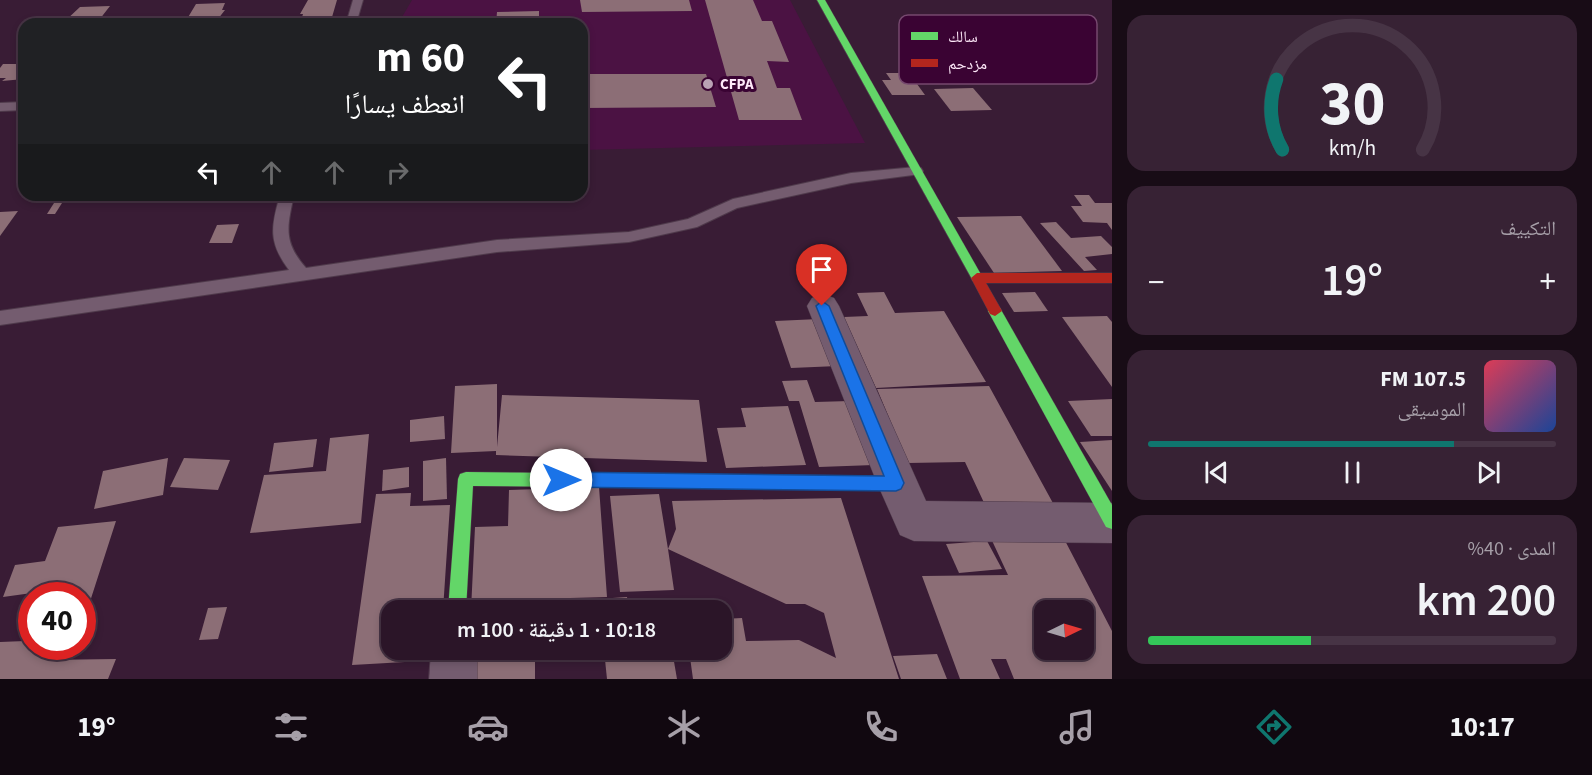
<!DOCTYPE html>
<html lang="ar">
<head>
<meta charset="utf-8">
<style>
	:root { --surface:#2b1528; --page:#372234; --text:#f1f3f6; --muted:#a69fa8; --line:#473445; --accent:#0f766e }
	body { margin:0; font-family:"Source Sans 3","Noto Naskh Arabic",sans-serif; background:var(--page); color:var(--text); direction:rtl; height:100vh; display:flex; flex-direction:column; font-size:22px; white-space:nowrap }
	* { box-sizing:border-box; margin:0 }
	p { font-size:20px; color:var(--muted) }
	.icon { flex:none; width:33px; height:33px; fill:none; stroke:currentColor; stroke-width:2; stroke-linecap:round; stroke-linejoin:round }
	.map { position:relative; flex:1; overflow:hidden; direction:ltr }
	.side { display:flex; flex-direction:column; gap:15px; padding:15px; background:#180c16; width:480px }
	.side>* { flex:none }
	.guide { position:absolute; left:18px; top:18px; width:570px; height:183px; border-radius:18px; box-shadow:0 3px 9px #0003,0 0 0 2px var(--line); direction:rtl; background:#202124; color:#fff; overflow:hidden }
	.needle { width:39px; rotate:85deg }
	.tools { position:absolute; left:1034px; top:600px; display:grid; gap:12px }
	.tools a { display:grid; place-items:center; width:60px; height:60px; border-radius:12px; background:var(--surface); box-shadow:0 3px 9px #0003,0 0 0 2px var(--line); font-size:30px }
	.speed { position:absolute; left:18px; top:582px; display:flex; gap:12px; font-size:30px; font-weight:700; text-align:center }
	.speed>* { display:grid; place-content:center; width:78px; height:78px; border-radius:50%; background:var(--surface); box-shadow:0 3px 9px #0003,0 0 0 2px var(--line); line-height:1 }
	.speed .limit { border:9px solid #d22; background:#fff; color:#111 }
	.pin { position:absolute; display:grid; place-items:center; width:51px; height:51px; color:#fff; margin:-62px -26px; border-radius:50% 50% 50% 0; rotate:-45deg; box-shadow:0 0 6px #0007 }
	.pin .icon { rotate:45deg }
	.me { position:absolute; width:66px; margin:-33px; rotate:90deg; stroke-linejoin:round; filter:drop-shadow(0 0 4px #0008) }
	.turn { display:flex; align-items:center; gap:21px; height:126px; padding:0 24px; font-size:27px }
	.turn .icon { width:78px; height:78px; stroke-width:2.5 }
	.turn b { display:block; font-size:42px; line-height:51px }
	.lanes { display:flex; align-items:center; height:57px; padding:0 24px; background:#0003; justify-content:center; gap:30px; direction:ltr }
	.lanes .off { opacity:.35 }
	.big { font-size:45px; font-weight:600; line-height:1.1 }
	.side .card { flex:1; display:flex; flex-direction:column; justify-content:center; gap:9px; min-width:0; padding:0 21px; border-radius:18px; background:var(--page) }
	.side .dial { align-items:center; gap:0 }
	.dial svg { height:156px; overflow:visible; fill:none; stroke:var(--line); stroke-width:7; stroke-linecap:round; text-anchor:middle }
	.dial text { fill:var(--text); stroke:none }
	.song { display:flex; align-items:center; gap:18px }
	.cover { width:72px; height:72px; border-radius:9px; background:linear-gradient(135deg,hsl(350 70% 55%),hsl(220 70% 35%)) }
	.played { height:6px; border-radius:3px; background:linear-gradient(90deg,var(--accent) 75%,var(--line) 75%) }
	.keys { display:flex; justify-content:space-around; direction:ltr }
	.heat { display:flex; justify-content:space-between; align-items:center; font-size:33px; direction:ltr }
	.charge { height:9px; border-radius:4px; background:linear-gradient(90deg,#34c759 40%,var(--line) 0) }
	.trip { position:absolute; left:381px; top:600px; width:351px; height:60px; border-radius:18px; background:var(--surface); box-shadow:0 3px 9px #0003,0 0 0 2px var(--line); font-weight:600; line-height:60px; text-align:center; direction:rtl }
	.tab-bar { display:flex; height:96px; justify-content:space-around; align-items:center; background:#110810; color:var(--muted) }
	.tab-bar .icon { width:42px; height:42px }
	.tab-bar .selected { color:var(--accent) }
	.tab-bar b { font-size:27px; color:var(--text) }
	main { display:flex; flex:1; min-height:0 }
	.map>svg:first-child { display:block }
	.built { fill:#4b1243 }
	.building { fill:#8c6e76; fill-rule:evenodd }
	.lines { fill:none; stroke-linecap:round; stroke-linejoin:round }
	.lane-casing { stroke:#4f3a4b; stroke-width:2 }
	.street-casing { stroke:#4f3a4b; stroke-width:1 }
	.fast-casing { stroke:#4f3a4b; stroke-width:1 }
	.jam-casing { stroke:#4f3a4b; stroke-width:1 }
	.lane { fill:#745c6f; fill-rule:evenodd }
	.street { fill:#745c6f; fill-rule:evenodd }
	.fast { fill:#63d668; fill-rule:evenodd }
	.jam { fill:#b3261e; fill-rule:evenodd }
	.route { fill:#1a73e8; stroke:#114b97; stroke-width:1.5 }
	.poi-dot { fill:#b9a1b4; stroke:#3a0333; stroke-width:2 }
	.labels { text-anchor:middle; stroke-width:6; stroke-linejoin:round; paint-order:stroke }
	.far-poi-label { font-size:15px; font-weight:bold; fill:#fee9f9; stroke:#3a0333; text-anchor:start }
	.key { fill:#3a0333; stroke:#75486e; stroke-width:1.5 }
	.key-label { font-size:16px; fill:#fee9f9 }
</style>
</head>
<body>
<main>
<section class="side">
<div class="card dial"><svg viewBox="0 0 100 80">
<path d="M14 69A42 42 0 1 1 86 69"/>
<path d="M14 69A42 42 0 0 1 11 33" stroke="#0f766e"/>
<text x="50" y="56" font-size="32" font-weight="700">30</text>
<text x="50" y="72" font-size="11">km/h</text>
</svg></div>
<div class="card"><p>التكييف</p>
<div class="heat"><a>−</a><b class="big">19°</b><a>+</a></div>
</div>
<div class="card">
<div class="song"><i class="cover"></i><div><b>107.5 FM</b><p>الموسيقى</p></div></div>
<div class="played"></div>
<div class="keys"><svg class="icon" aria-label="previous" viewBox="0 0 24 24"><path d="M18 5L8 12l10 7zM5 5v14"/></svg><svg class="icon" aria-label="pause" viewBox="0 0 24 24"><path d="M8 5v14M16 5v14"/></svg><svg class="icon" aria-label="next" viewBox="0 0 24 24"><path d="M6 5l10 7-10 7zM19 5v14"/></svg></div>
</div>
<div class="card"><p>المدى · 40%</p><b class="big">200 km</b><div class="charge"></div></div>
</section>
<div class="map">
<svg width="1112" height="679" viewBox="0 0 1112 679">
	<rect width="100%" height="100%" fill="#391c35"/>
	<path class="built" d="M412 0H790L865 143 582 150V24H398Z"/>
	<g class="building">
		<path d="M308 0H337L330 24H300L303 14H300Z"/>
		<path d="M580 0H689L692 11 582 12Z"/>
		<path d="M705 0H753L762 21H772L789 62 767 61 777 88H790L802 120H739Z"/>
		<path d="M225 3 222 10H225L214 24H184L196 4Z"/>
		<path d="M110 6 96 24H66L69 21H65L80 7Z"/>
		<path d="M539 11V24H496L497 12Z"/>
		<path d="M3 64H24V79L2 81 6 78H0V68Z"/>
		<path d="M886 73H909L925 95H892L882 80H891Z"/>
		<path d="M582 74H706L716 107 582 108Z"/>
		<path d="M973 88 992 110 951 111 934 89Z"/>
		<path d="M1074 195H1089L1095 203H1112V230L1107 223 1083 222 1071 206H1082Z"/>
		<path d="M54 203H62L55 214H47Z"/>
		<path d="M18 211 0 236V212Z"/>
		<path d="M1021 216 1062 271 994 273 957 217Z"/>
		<path d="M1056 222 1071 238 1101 236 1112 247V254L1085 257 1097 270 1084 271 1040 223Z"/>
		<path d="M239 224 232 243H209L217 225Z"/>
		<path d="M884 292 895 313 944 311 986 382 876 388 844 317 868 316 857 293Z"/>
		<path d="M1035 292 1048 311 1014 312 1002 293Z"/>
		<path d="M1107 316 1112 322V387L1062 317Z"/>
		<path d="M819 319 838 366 791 368 775 321Z"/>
		<path d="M807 380 815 402 850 401 874 465 819 467 799 401H789L782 381Z"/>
		<path d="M497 384V447L502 395 699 400 707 462 496 455V451L451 453 455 386Z"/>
		<path d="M989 386 1054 505 986 507 965 462 908 463 877 389Z"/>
		<path d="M1112 399V436H1091L1068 401Z"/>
		<path d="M788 406 806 465 726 468 717 428 746 427 741 408Z"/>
		<path d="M444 416 445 439 410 442V420Z"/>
		<path d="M369 434 361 523 250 533 264 475 326 471 330 438Z"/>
		<path d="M317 439 313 467 269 472 274 443Z"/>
		<path d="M1112 440V491L1080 442Z"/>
		<path d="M168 458 163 495 94 509 103 471Z"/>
		<path d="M184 458 230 460 218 490 170 487Z"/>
		<path d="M446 458 447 499 423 501V461Z"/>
		<path d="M409 467V487L382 491 383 470Z"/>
		<path d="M599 487 607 597 534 599V610H471L475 527 508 526 509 490Z"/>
		<path d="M411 493 410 506 450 505 443 610H392V650H441L440 660 352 665 376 494Z"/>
		<path d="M659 494 668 549 676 529 672 501 841 498 899 679H693L689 650H722V619L742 618 746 641 799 640 836 658 824 613 805 604H786L668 549 674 590 620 592 610 496Z"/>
		<path d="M116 521 85 617H82V596H31L32 593 3 597 15 565 45 561 58 527Z"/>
		<path d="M1060 531 1112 631V679H1014L1006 659H991L1000 679H960L922 576 1008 575 988 532ZM1044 610H1083V650H1044Z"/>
		<path d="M987 541 1002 569 959 573 946 544Z"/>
		<path d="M31 596 32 623 21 624Z"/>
		<path d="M627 597 629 610H599L598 599Z"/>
		<path d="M227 607 218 639 199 640 208 608Z"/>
		<path d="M32 627V646H52L45 660 116 659 108 679H0V642L25 641Z"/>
		<path d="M469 650H535V679H467Z"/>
		<path d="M604 650H672L677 679H607Z"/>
		<path d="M937 654 947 679H901L893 656Z"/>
	</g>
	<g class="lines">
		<g class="lane-casing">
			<g id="lane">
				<path d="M353 0H363L356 24H346Z"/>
				<path d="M24 102V110L0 111V103Z"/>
				<path d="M916 167 921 168 923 171 921 174 851 183 737 208 697 227 629 242 497 252 0 325V311L289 270C268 242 271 227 280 195H294C287 227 283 242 306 268L497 240 629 232 688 219 733 199 851 173Z"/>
			</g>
		</g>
		<g class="street-casing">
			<g id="street">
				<path d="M823 294 834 298 839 306 926 501 1112 503V543L914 541 900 535 877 483 807 306 812 298Z"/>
				<path d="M431 650H477V679H429Z"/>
			</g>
		</g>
		<g class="fast-casing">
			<g id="fast">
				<path d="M817 0H825L983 278 981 281H973Z"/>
				<path d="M995 306 1000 308 1112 505V529L1106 527 988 311Z"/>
				<path d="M466 472 782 475 788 477 790 482 788 487 782 489 473 486 466 610H448L458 479 460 474Z"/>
			</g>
		</g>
		<g class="jam-casing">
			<g id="jam">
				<path d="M977 273H1112V283H986L1002 311 995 316 990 314 971 278Z"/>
				<path d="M782 475 896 476 902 478 904 483 902 488 896 490 782 489 776 487 774 482 776 477Z"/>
			</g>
		</g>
		<use href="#lane" class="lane"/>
		<use href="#street" class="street"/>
		<use href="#fast" class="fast"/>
		<use href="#jam" class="jam"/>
	</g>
	<path class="route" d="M822 301 829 306 904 483 901 489 896 491 561 487 555 485 553 480 555 474 561 472 884 476 816 306Z"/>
	<circle class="poi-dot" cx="708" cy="84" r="6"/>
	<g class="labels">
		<g class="far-poi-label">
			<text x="720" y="89">CFPA</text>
		</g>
	</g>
	<rect x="899" y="15" width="198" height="69" rx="9" class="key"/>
	<rect x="911" y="32" width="27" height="8" fill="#63d668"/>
	<rect x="911" y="59" width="27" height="8" fill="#b3261e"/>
	<g class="key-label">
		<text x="948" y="42">سالك</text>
		<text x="948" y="69">مزدحم</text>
	</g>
</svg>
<div class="tools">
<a><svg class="needle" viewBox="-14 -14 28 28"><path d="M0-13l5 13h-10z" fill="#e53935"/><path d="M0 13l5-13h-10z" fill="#a69fa8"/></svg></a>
</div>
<div class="speed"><div class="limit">40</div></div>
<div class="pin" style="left:822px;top:306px;background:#d93025"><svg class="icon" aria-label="arrive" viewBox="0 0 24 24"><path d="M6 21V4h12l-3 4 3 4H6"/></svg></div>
<svg class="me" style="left:561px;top:480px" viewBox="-20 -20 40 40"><circle r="19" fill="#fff"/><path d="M0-13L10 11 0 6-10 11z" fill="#1a73e8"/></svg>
<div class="trip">10:18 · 1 دقيقة · 100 m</div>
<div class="guide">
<div class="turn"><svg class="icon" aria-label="left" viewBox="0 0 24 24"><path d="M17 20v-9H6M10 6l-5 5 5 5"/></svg><div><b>60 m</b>انعطف يسارًا</div></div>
<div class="lanes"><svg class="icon" aria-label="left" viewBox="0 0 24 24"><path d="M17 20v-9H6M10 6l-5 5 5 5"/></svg><svg class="icon off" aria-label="ahead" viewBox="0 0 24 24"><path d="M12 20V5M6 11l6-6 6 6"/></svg><svg class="icon off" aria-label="ahead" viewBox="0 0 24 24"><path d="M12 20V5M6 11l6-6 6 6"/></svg><svg class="icon off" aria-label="right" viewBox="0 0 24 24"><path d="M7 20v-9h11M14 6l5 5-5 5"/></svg></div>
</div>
</div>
</main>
<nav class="tab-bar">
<b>10:17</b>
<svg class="icon selected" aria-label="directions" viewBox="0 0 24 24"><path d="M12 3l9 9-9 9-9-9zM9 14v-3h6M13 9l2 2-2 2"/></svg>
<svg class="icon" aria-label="music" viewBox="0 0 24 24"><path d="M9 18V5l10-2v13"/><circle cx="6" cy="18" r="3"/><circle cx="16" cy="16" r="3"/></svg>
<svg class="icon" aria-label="phone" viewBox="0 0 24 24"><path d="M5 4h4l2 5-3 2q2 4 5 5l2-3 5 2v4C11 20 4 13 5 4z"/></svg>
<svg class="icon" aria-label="climate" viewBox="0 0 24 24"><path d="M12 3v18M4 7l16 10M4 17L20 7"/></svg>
<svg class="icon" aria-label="car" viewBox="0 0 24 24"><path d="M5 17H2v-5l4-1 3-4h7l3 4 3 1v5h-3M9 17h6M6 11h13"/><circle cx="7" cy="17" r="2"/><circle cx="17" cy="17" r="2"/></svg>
<svg class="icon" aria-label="filters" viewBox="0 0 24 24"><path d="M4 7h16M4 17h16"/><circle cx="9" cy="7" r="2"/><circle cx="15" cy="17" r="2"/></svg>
<b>19°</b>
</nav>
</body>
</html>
